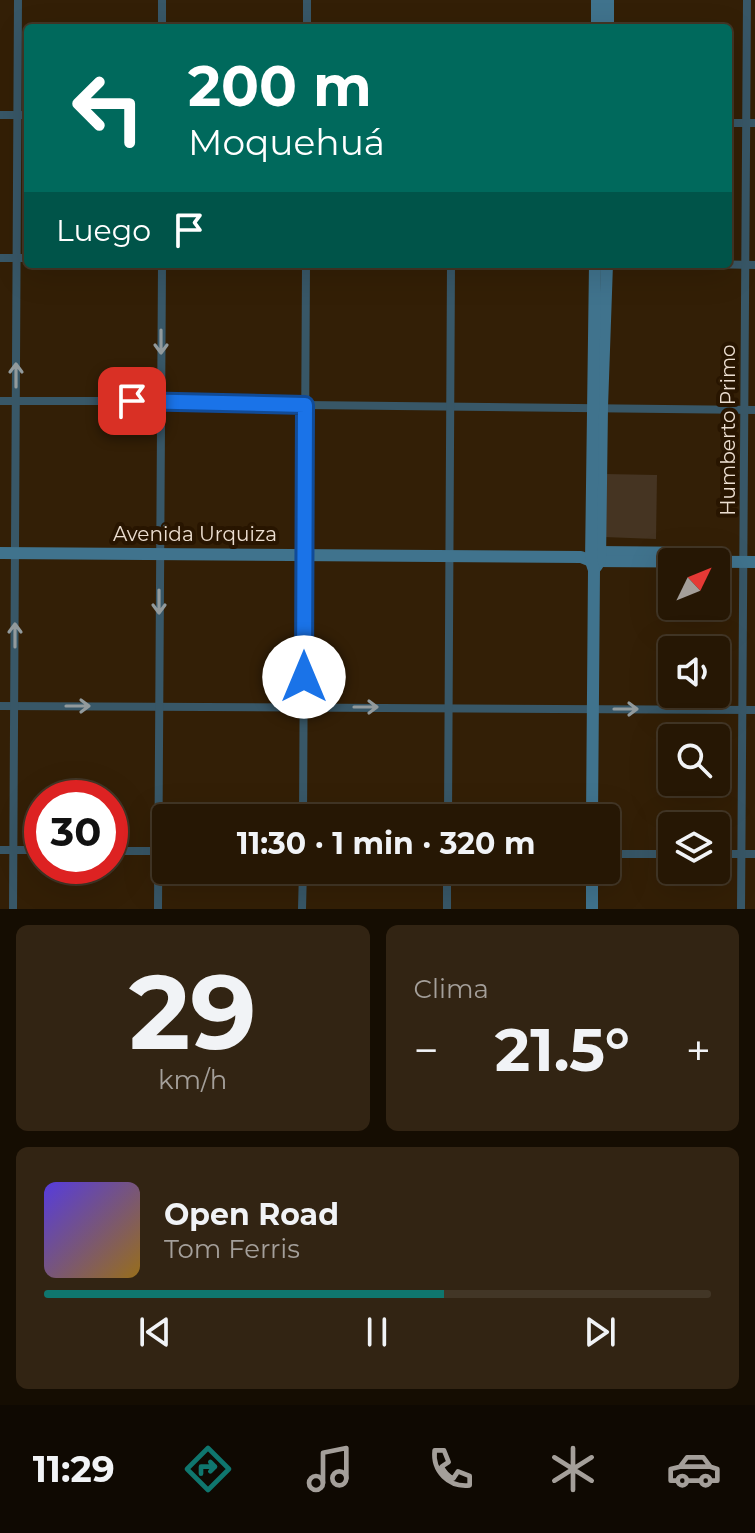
<!DOCTYPE html>
<html lang="es">
<head>
<meta charset="utf-8">
<style>
	:root { --surface:#261704; --page:#322413; --text:#f1f3f6; --muted:#a49f9a; --line:#423626; --accent:#0f766e }
	body { margin:0; font-family:Montserrat,sans-serif; background:var(--page); color:var(--text); height:100vh; display:flex; flex-direction:column; font-size:30px; white-space:nowrap }
	* { box-sizing:border-box; margin:0 }
	p { font-size:26px; color:var(--muted) }
	.icon { flex:none; width:44px; height:44px; fill:none; stroke:currentColor; stroke-width:2; stroke-linecap:round; stroke-linejoin:round }
	.map { position:relative; height:909px; overflow:hidden }
	.drawer { display:flex; flex-direction:column; gap:16px; padding:16px; background:#150d02; flex:1 }
	.drawer>* { flex:none }
	.hud { position:absolute; left:24px; top:24px; width:708px; height:244px; border-radius:8px; box-shadow:0 8px 32px #0002,0 0 0 2px var(--line); background:#00695c; color:#fff; overflow:hidden }
	.needle { width:52px; rotate:47deg }
	.buttons { position:absolute; left:658px; top:548px; display:grid; gap:16px }
	.buttons a { display:grid; place-items:center; width:72px; height:72px; border-radius:8px; background:var(--surface); box-shadow:0 8px 32px #0002,0 0 0 2px var(--line); font-size:40px }
	.speed { position:absolute; left:24px; top:780px; display:flex; gap:16px; font-size:40px; font-weight:700; text-align:center }
	.speed>* { display:grid; place-content:center; width:104px; height:104px; border-radius:50%; background:var(--surface); box-shadow:0 8px 32px #0002,0 0 0 2px var(--line); line-height:1 }
	.speed .limit { border:12px solid #d22; background:#fff; color:#111 }
	.pin { position:absolute; display:grid; place-items:center; width:68px; height:68px; color:#fff; margin:-34px; border-radius:16px; box-shadow:0 4px 12px #0006 }
	.me { position:absolute; width:88px; margin:-44px; rotate:0deg; stroke-linejoin:round; filter:drop-shadow(0 0 6px #0008) }
	.turn { display:flex; align-items:center; gap:28px; height:168px; padding:0 32px; font-size:36px }
	.turn .icon { width:104px; height:104px; stroke-width:2.5 }
	.turn b { display:block; font-size:56px; line-height:68px }
	.then { display:flex; align-items:center; height:76px; padding:0 32px; background:#0003; gap:16px; font-size:30px }
	.big { font-size:60px; font-weight:700; line-height:1.1 }
	.drawer .widget { flex:1; display:flex; flex-direction:column; justify-content:center; gap:12px; min-width:0; padding:0 28px; border-radius:12px; background:var(--page) }
	.drawer .dial { align-items:center; gap:0 }
	.dial b { font-size:104px; line-height:1 }
	.song { display:flex; align-items:center; gap:24px }
	.cover { width:96px; height:96px; border-radius:12px; background:linear-gradient(135deg,hsl(250 70% 55%),hsl(40 70% 35%)) }
	.played { height:8px; border-radius:4px; background:linear-gradient(90deg,var(--accent) 60%,var(--line) 60%) }
	.keys { display:flex; justify-content:space-around; direction:ltr }
	.heat { display:flex; justify-content:space-between; align-items:center; font-size:44px; direction:ltr }
	.drawer .tiles { flex:1; display:grid; gap:16px; grid-template-columns:1fr 1fr }
	.widget:last-child { grid-column:span 2 }
	.trip { position:absolute; left:152px; top:804px; width:468px; height:80px; border-radius:8px; background:var(--surface); box-shadow:0 8px 32px #0002,0 0 0 2px var(--line); font-weight:700; line-height:80px; text-align:center }
	.dock { display:flex; height:128px; justify-content:space-around; align-items:center; background:#0f0902; color:var(--muted) }
	.dock .icon { width:56px; height:56px }
	.dock .selected { color:var(--accent) }
	.dock b { font-size:36px; color:var(--text) }
	.map>svg:first-child { display:block }
	.green { fill:#453422 }
	.lines { fill:none; stroke-linecap:round; stroke-linejoin:round }
	.minor { stroke:#385767; stroke-width:8 }
	.secondary { stroke:#40738d; stroke-width:12 }
	.oneway { stroke:#929a9c }
	.route-casing { stroke:#114b97; stroke-width:20 }
	.route { stroke:#1a73e8; stroke-width:14 }
	.labels { text-anchor:middle; stroke-width:8; stroke-linejoin:round; paint-order:stroke }
	.street-label { font-size:20px; fill:#ecded0; stroke:#281500 }
</style>
</head>
<body>
<div class="map">
<svg width="755" height="909" viewBox="0 0 755 909">
	<rect width="100%" height="100%" fill="#331f06"/>
	<path class="green" d="M605 474 657 475 656 539 604 537Z"/>
	<g class="lines">
		<g class="minor">
			<path d="M162 0V28"/>
			<path d="M307 28V0"/>
			<path d="M0 115H28"/>
			<path d="M728 123H755"/>
			<path d="M0 258H28"/>
			<path d="M707 264 755 265"/>
			<path d="M0 401H161L305 405 755 410"/>
			<path d="M0 706 755 710"/>
			<path d="M303 818 306 264"/>
			<path d="M448 818 451 264"/>
			<path d="M0 850H42"/>
			<path d="M110 851H166"/>
			<path d="M606 854H672"/>
			<path d="M716 854H755"/>
			<path d="M13 909 18 0"/>
			<path d="M158 909 162 264"/>
			<path d="M302 909 303 870"/>
			<path d="M447 909V870"/>
			<path d="M741 909 747 0"/>
		</g>
		<g class="secondary">
			<path d="M608 0V28"/>
			<path d="M597 28V0"/>
			<path d="M596 552 709 553"/>
			<path d="M0 553 581 557 591 561 755 562"/>
			<path d="M596 567 600 561 602 407 607 264"/>
			<path d="M592 818 594 570 591 561 595 264"/>
			<path d="M592 909V870"/>
		</g>
	</g>
	<defs><path id="oneway-shaft" d="M-6 0H5M1.5-3L5.5 0L1.5 3" fill="none" stroke-width="1.6" stroke-linecap="round" stroke-linejoin="round" transform="scale(2)"/></defs>
	<g class="oneway">
		<use href="#oneway-shaft" transform="translate(161 342) rotate(90)"/>
		<use href="#oneway-shaft" transform="translate(16 375) rotate(-90)"/>
		<use href="#oneway-shaft" transform="translate(159 602) rotate(90)"/>
		<use href="#oneway-shaft" transform="translate(15 635) rotate(-90)"/>
		<use href="#oneway-shaft" transform="translate(78 706)"/>
		<use href="#oneway-shaft" transform="translate(366 707)"/>
		<use href="#oneway-shaft" transform="translate(626 709)"/>
	</g>
	<g class="lines">
		<g class="route-casing">
			<path id="route" d="M132 401 305 405 304 677"/>
		</g>
		<use href="#route" class="route"/>
	</g>
	<g class="labels">
		<g class="street-label">
			<text transform="translate(728 430) rotate(-90)" y="7">Humberto Primo</text>
			<text x="195" y="541">Avenida Urquiza</text>
		</g>
	</g>
</svg>
<div class="buttons">
<a><svg class="needle" viewBox="-14 -14 28 28"><path d="M0-13l5 13h-10z" fill="#e53935"/><path d="M0 13l5-13h-10z" fill="#a49f9a"/></svg></a>
<a><svg class="icon" aria-label="sound" viewBox="0 0 24 24"><path d="M4 9h4l5-4v14l-5-4H4zM17 9q2 3 0 6"/></svg></a>
<a><svg class="icon" aria-label="search" viewBox="0 0 24 24"><circle cx="10" cy="10" r="6"/><path d="M15 15l6 6"/></svg></a>
<a><svg class="icon" aria-label="layers" viewBox="0 0 24 24"><path d="M12 4l9 5-9 5-9-5zM3 14l9 5 9-5"/></svg></a>
</div>
<div class="speed"><div class="limit">30</div></div>
<div class="pin" style="left:132px;top:401px;background:#d93025"><svg class="icon" aria-label="arrive" viewBox="0 0 24 24"><path d="M6 21V4h12l-3 4 3 4H6"/></svg></div>
<svg class="me" style="left:304px;top:677px" viewBox="-20 -20 40 40"><circle r="19" fill="#fff"/><path d="M0-13L10 11 0 6-10 11z" fill="#1a73e8"/></svg>
<div class="trip">11:30 · 1 min · 320 m</div>
<div class="hud">
<div class="turn"><svg class="icon" aria-label="left" viewBox="0 0 24 24"><path d="M17 20v-9H6M10 6l-5 5 5 5"/></svg><div><b>200 m</b>Moquehuá</div></div>
<div class="then">Luego<svg class="icon" aria-label="arrive" viewBox="0 0 24 24"><path d="M6 21V4h12l-3 4 3 4H6"/></svg></div>
</div>
</div>
<section class="drawer">
<div class="tiles">
<div class="widget dial"><b>29</b><p>km/h</p></div>
<div class="widget"><p>Clima</p>
<div class="heat"><a>−</a><b class="big">21.5°</b><a>+</a></div>
</div>
<div class="widget">
<div class="song"><i class="cover"></i><div><b>Open Road</b><p>Tom Ferris</p></div></div>
<div class="played"></div>
<div class="keys"><svg class="icon" aria-label="previous" viewBox="0 0 24 24"><path d="M18 5L8 12l10 7zM5 5v14"/></svg><svg class="icon" aria-label="pause" viewBox="0 0 24 24"><path d="M8 5v14M16 5v14"/></svg><svg class="icon" aria-label="next" viewBox="0 0 24 24"><path d="M6 5l10 7-10 7zM19 5v14"/></svg></div>
</div>
</div>
</section>
<nav class="dock">
<b>11:29</b>
<svg class="icon selected" aria-label="directions" viewBox="0 0 24 24"><path d="M12 3l9 9-9 9-9-9zM9 14v-3h6M13 9l2 2-2 2"/></svg>
<svg class="icon" aria-label="music" viewBox="0 0 24 24"><path d="M9 18V5l10-2v13"/><circle cx="6" cy="18" r="3"/><circle cx="16" cy="16" r="3"/></svg>
<svg class="icon" aria-label="phone" viewBox="0 0 24 24"><path d="M5 4h4l2 5-3 2q2 4 5 5l2-3 5 2v4C11 20 4 13 5 4z"/></svg>
<svg class="icon" aria-label="climate" viewBox="0 0 24 24"><path d="M12 3v18M4 7l16 10M4 17L20 7"/></svg>
<svg class="icon" aria-label="car" viewBox="0 0 24 24"><path d="M5 17H2v-5l4-1 3-4h7l3 4 3 1v5h-3M9 17h6M6 11h13"/><circle cx="7" cy="17" r="2"/><circle cx="17" cy="17" r="2"/></svg>
</nav>
</body>
</html>
